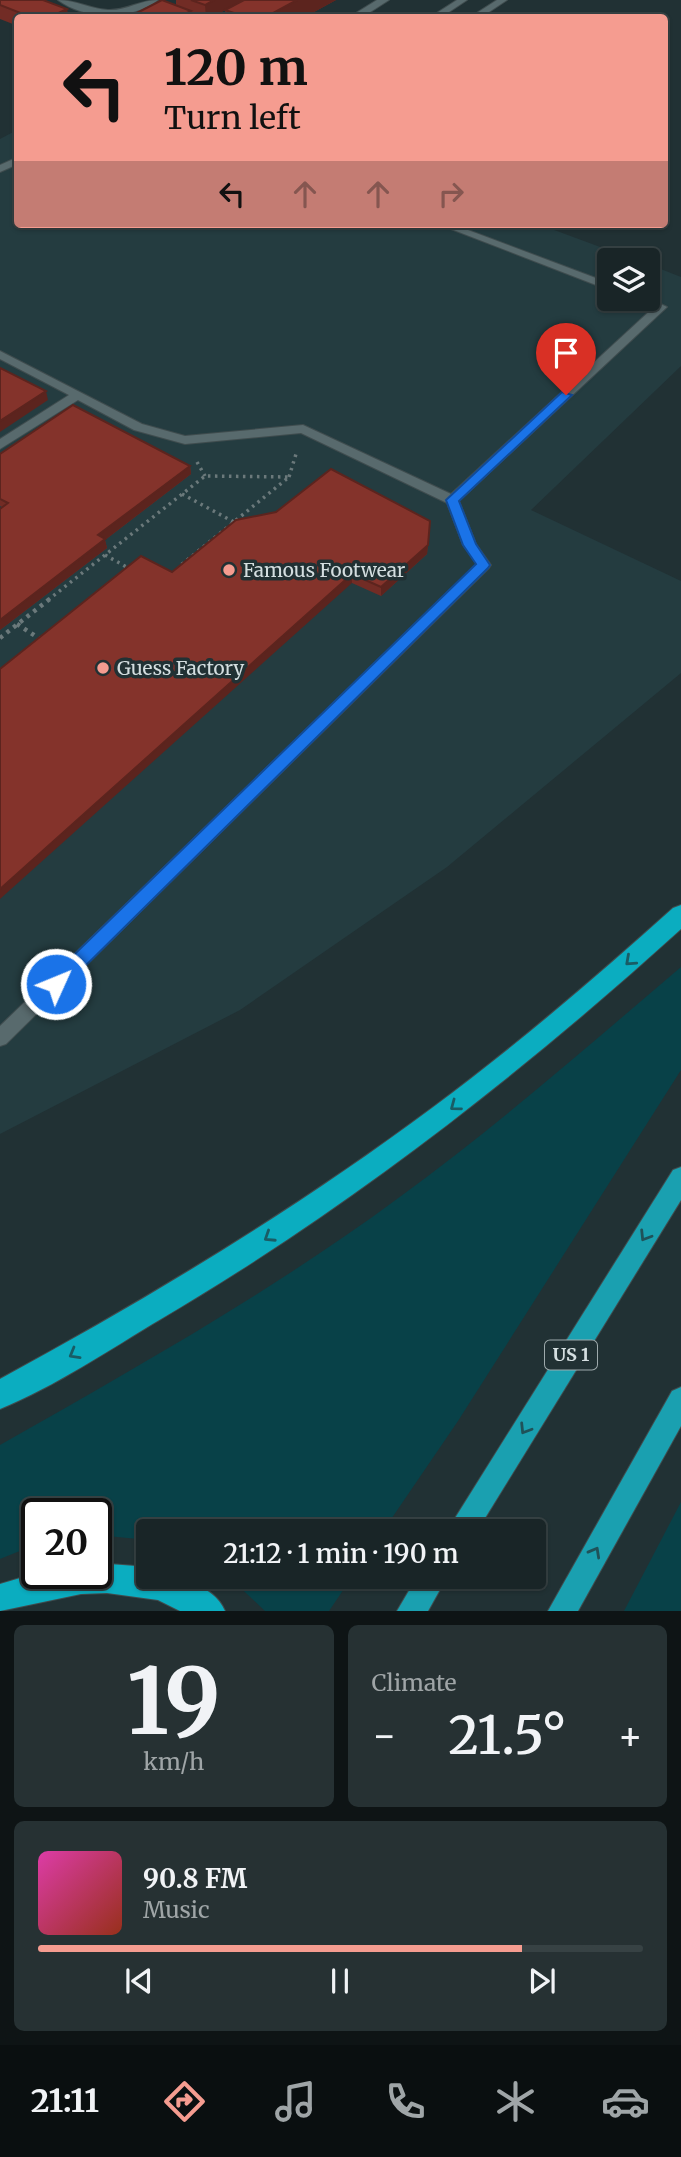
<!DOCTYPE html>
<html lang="en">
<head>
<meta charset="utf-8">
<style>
	:root { --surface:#192527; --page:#263133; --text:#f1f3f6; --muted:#9fa5a7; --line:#374244; --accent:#f59c90 }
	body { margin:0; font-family:Merriweather,serif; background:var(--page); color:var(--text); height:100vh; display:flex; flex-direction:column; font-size:26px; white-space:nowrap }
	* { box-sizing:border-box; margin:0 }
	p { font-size:23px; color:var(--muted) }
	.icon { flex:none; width:38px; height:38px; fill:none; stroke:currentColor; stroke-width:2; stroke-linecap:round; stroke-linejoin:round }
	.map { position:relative; height:1611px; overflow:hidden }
	.details { display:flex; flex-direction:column; gap:14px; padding:14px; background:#0e1415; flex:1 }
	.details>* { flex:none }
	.banner { position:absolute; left:14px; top:14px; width:654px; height:214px; border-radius:7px; box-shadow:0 2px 5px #0004,0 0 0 2px var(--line); background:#f59c90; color:#111; overflow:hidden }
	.controls { position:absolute; left:597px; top:248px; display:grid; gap:14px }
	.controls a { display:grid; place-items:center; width:63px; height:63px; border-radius:7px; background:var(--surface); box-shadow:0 2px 5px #0004,0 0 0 2px var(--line); font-size:35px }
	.speed { position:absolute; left:21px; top:1498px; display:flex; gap:14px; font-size:35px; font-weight:700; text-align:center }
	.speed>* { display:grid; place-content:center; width:91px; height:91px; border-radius:50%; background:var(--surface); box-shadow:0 2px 5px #0004,0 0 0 2px var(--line); line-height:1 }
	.speed .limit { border:4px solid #111; border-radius:10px; background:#fff; color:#111 }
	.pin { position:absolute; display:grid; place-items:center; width:60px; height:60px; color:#fff; margin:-72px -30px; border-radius:50% 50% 50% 0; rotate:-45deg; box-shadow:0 0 7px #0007 }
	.pin .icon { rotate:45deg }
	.me { position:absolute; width:77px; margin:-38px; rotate:46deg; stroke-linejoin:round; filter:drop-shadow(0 0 5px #0008) }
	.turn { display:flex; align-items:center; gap:24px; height:147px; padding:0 35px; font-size:32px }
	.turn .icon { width:91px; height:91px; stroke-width:2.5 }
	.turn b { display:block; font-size:49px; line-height:60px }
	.lanes { display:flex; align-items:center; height:66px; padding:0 35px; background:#0003; justify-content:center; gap:35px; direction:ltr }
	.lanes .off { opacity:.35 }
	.big { font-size:52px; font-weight:600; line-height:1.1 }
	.details .widget { flex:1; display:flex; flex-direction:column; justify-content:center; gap:10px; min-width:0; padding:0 24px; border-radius:10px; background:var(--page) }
	.details .dial { align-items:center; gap:0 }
	.dial b { font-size:91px; line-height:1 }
	.song { display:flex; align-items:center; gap:21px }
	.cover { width:84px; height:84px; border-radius:10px; background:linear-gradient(135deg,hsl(320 70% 55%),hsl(10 70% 35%)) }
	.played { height:7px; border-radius:4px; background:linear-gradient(90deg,var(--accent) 80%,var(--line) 80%) }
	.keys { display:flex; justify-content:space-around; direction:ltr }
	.heat { display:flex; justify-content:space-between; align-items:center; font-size:38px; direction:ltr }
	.details .tiles { flex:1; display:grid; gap:14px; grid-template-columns:1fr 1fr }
	.widget:last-child { grid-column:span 2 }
	.trip { position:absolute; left:136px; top:1519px; width:410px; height:70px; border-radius:7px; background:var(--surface); box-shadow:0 2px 5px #0004,0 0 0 2px var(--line); font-weight:600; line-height:70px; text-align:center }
	.tab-bar { display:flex; height:112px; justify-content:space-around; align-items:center; background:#0a0f10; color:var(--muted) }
	.tab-bar .icon { width:49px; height:49px }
	.tab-bar .selected { color:var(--accent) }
	.tab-bar b { font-size:32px; color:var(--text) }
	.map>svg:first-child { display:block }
	.built { fill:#243c40 }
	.green { fill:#084148 }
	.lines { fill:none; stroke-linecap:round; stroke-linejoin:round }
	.service-casing { stroke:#3f4c4e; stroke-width:2 }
	.minor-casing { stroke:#3f4c4e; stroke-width:2 }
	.trunk-casing { stroke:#3f4c4e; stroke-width:2 }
	.motorway-casing { stroke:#3f4c4e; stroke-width:2 }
	.path-far1 { stroke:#6b797b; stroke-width:3.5; stroke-dasharray:2.5 4.5; stroke-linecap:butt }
	.path { stroke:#6b797b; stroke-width:4.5; stroke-dasharray:3.5 5; stroke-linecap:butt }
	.service { fill:#586a6d; fill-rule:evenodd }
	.minor { fill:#586a6d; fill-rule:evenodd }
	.trunk { fill:#1aa0b0; fill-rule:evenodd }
	.motorway { fill:#0badc0; fill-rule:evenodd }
	.wall { fill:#722c25 }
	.shaded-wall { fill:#5c241e }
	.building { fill:#84332b; stroke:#5c241e; stroke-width:2 }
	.oneway { stroke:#195c65 }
	.oneway2 { stroke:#1f5259 }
	.route { fill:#1a73e8; stroke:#114b97; stroke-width:2 }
	.poi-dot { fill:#f59c90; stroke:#213134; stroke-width:2.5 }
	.labels { text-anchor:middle; stroke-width:7; stroke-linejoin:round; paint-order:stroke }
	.shield { fill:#213134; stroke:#9eaaac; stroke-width:2 }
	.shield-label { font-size:18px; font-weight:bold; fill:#d4dee0 }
	.poi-label { font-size:19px; fill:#d4dee0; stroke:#213134; text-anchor:start }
</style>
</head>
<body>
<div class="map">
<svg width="681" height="1611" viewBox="0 0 681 1611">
	<rect width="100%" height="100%" fill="#213134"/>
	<path class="built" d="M17 130 18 224H538L638 261H609V299H648V264L681 277V366L531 510 681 581V673L447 867 240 1010 0 1134V139Z"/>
	<g class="green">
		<path d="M681 967V1070L458 1421 383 1531H149V1540L96 1535V1514H37V1544L0 1559V1445C135 1368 271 1292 397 1199 496 1127 588 1046 681 967Z"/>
		<path d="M681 1502V1611H624Z"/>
		<path d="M229 1577H352L329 1611H265Z"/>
	</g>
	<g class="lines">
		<g class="service-casing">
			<g id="service">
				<path d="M457 0H467L440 18H429Z"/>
				<path d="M497 0H507L480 18H469Z"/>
				<path d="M18 157V164L0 172V165Z"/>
				<path d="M438 224H452L609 283V290Z"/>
				<path d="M648 298 667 307 459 501 476 544 491 565 489 568 6 1044 0 1046V1026L477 564 463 545 447 503 301 433 185 444 134 430 78 400 0 449V439L69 395 0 359V351L142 424 185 436 303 425 451 494 653 308 635 299Z"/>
			</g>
		</g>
		<g class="minor-casing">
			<g id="minor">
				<path d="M58 0C76 0 91 9 108 10 126 11 140 0 158 0 131 21 85 20 58 0Z"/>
				<path d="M377 0H389L361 18H348Z"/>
			</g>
		</g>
		<g class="trunk-casing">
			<g id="trunk">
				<path d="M681 1167V1200L477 1531H447L673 1170Z"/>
				<path d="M681 1387V1426L578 1611H548L672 1391Z"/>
				<path d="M417 1577H447L428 1611H397Z"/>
			</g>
		</g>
		<g class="motorway-casing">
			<g id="motorway">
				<path d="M681 905V929C520 1075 349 1208 161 1319 109 1350 56 1386 0 1409V1379C149 1298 295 1210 432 1108 516 1046 595 978 673 908Z"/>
				<path d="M96 1563 149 1567V1577C176 1577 213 1583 225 1611H180L158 1600 107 1593 81 1594 0 1611V1584L37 1573H96Z"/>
			</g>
		</g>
		<g class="path-far1">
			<path d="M197 462 205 476"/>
			<path d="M289 477 296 454"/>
			<path d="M182 494 234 522"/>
			<path d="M105 555 132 570"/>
			<path d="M48 600 205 476 289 477 181 565"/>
		</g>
		<g class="path">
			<path d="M17 624 43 641"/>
			<path d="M0 638 51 598"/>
		</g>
		<use href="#service" class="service"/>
		<use href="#minor" class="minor"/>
		<use href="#trunk" class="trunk"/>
		<use href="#motorway" class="motorway"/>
	</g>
	<g class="wall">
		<path d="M0 0 67 9 68 18H18V26L0 19Z"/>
		<path d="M176 0H336L303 18H226L225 10 210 18H200L191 14 192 18H127L176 5Z"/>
		<path d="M0 454 190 466 191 474 105 540 107 548 0 630V509L2 507 0 506Z"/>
		<path d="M430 521 427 554 381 596 352 583 172 572Z"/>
	</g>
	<g class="shaded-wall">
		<path d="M214 0H245L210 18H206L205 5Z"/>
		<path d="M297 0H336L303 18H264Z"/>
		<path d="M67 9 68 18H48Z"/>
		<path d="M191 11 192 18H177Z"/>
		<path d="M46 391 48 400 0 432V421Z"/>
		<path d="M190 466 191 474 105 540 107 548 0 630V620L98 535Z"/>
		<path d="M428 545 427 554 381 596V587Z"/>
		<path d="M352 574V583L0 899V889Z"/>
	</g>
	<g class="building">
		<path d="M0 0H43L67 9 48 18H33L0 5Z"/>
		<path d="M162 0 191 11 177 18H127Z"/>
		<path d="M191 0H214L205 5Z"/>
		<path d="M244 0H297L264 18H249L225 10Z"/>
		<path d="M0 368 46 391 0 421Z"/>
		<path d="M73 405 190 466 98 535 105 539 0 620V509L8 503 0 499V454Z"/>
		<path d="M331 469 430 521 428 545 381 587 352 574 0 889V669L141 556 172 572 236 520 276 512Z"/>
	</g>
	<defs><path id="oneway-chevron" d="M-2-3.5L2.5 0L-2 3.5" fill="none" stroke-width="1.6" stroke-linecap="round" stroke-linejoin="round" transform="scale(1.75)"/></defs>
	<g class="oneway">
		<use href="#oneway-chevron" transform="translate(630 961) rotate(138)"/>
		<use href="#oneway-chevron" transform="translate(455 1106) rotate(143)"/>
		<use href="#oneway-chevron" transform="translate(269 1237) rotate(147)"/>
		<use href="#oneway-chevron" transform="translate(74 1354) rotate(150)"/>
	</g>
	<g class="oneway2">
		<use href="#oneway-chevron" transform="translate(645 1236) rotate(122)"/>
		<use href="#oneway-chevron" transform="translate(525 1429) rotate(122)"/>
		<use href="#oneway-chevron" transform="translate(595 1552) rotate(-61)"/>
	</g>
	<path class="route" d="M562 392 572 395 459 501 476 544 490 565 488 568 62 989H50L47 984 50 978 476 564 463 545 446 500Z"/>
	<g class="poi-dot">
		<circle cx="229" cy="570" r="7"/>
		<circle cx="103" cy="668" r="7"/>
	</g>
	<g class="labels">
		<rect class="shield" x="545" y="1340.5" width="52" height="29" rx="5"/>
		<g class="shield-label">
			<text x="571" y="1361">US 1</text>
		</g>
		<g class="poi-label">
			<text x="243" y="577">Famous Footwear</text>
			<text x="117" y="675">Guess Factory</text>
		</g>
	</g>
</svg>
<div class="controls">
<a><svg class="icon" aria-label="layers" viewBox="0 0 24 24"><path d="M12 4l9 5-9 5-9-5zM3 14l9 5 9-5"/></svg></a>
</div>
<div class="speed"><div class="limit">20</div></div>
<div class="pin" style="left:566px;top:395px;background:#d93025"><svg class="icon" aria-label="arrive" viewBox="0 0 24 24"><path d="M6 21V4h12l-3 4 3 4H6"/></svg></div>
<svg class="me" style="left:56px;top:984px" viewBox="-20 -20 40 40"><circle r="17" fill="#1a73e8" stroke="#fff" stroke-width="3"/><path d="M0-11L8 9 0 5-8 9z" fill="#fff"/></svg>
<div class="trip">21:12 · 1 min · 190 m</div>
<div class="banner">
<div class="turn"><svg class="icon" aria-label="left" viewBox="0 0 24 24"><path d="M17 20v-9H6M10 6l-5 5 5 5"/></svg><div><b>120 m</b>Turn left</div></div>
<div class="lanes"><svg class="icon" aria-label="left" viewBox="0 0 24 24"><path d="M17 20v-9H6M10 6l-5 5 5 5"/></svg><svg class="icon off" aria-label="ahead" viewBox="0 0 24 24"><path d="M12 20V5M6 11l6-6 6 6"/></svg><svg class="icon off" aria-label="ahead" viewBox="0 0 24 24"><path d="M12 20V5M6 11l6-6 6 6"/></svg><svg class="icon off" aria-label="right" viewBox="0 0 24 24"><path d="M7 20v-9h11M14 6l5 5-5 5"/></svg></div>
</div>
</div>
<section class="details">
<div class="tiles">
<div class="widget dial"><b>19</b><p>km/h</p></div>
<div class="widget"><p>Climate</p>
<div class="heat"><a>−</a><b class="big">21.5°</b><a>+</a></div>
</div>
<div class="widget">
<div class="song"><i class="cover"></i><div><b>90.8 FM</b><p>Music</p></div></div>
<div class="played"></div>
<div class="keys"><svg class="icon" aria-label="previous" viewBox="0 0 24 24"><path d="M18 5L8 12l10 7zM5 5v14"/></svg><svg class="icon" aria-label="pause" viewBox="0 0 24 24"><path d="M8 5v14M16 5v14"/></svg><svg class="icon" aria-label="next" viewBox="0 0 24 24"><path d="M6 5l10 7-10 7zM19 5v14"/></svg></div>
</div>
</div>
</section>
<nav class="tab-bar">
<b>21:11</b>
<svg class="icon selected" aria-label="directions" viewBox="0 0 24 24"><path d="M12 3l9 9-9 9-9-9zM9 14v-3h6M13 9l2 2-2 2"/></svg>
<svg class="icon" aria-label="music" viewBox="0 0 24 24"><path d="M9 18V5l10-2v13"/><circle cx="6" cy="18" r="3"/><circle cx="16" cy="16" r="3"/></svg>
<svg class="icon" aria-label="phone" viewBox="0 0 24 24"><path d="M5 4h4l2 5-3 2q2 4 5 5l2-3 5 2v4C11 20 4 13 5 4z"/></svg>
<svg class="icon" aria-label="climate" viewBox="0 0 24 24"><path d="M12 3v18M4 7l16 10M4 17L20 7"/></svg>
<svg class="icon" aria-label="car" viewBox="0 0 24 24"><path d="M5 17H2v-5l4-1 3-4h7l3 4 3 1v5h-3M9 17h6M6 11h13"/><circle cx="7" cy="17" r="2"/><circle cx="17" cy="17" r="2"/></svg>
</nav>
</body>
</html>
